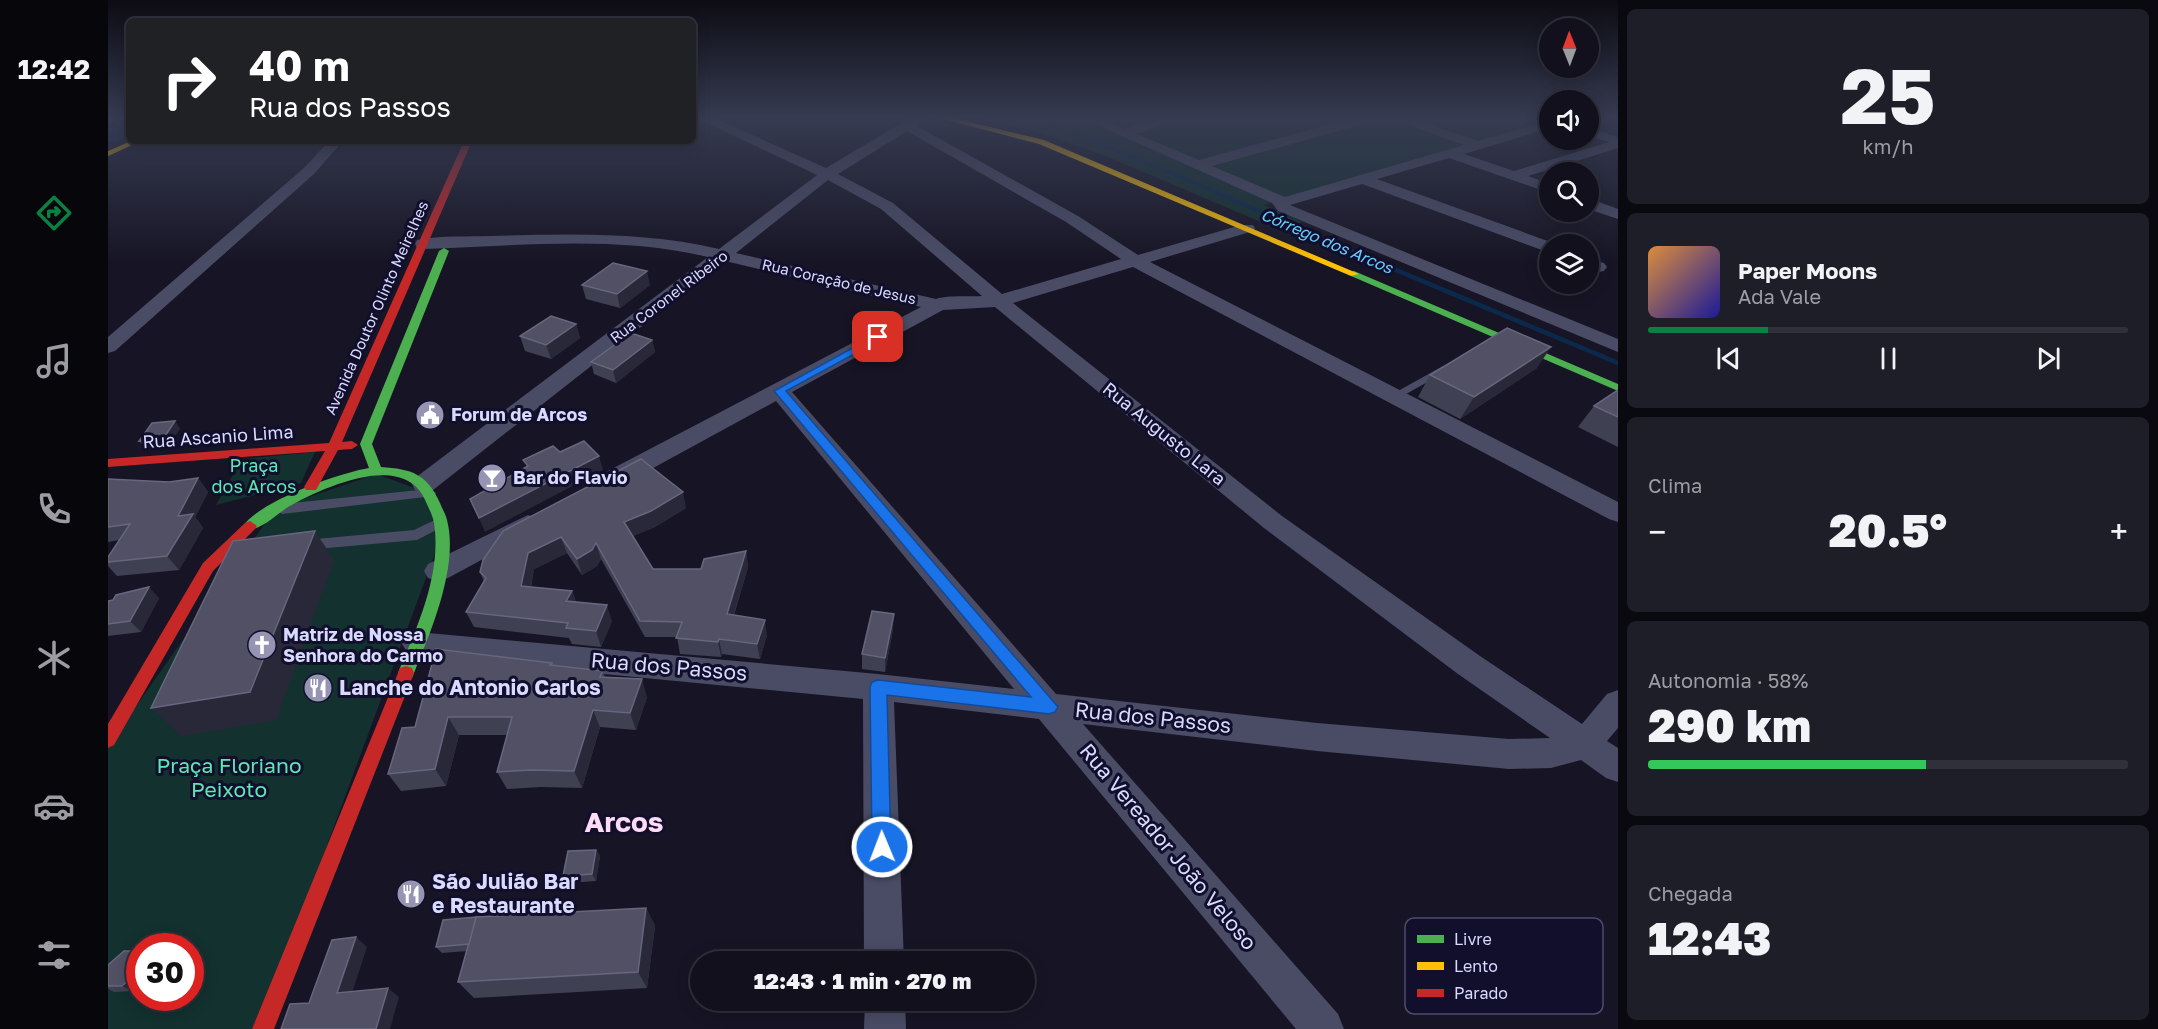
<!DOCTYPE html>
<html lang="pt">
<head>
<meta charset="utf-8">
<style>
	:root { --surface:#11101c; --page:#1e1e29; --text:#f1f3f6; --muted:#9c9da3; --line:#30303b; --accent:#0b8043 }
	body { margin:0; font-family:"Golos Text",sans-serif; background:var(--page); color:var(--text); height:100vh; display:flex; flex-direction:column; font-size:22px; white-space:nowrap }
	* { box-sizing:border-box; margin:0 }
	p { font-size:20px; color:var(--muted) }
	.icon { flex:none; width:33px; height:33px; fill:none; stroke:currentColor; stroke-width:2; stroke-linecap:round; stroke-linejoin:round }
	.map { position:relative; flex:1; overflow:hidden }
	.details { display:flex; flex-direction:column; gap:9px; padding:9px; background:#09090f; width:540px }
	.details>* { flex:none }
	.top-card { position:absolute; left:18px; top:18px; width:570px; height:126px; border-radius:9px; box-shadow:0 3px 15px #0003,0 0 0 2px var(--line); background:#202124; color:#fff; overflow:hidden }
	.needle { width:39px; rotate:359deg }
	.fabs { position:absolute; left:1431px; top:18px; display:grid; gap:12px }
	.fabs a { display:grid; place-items:center; width:60px; height:60px; border-radius:50%; background:var(--surface); box-shadow:0 3px 15px #0003,0 0 0 2px var(--line); font-size:30px }
	.speed { position:absolute; left:18px; top:933px; display:flex; gap:12px; font-size:30px; font-weight:700; text-align:center }
	.speed>* { display:grid; place-content:center; width:78px; height:78px; border-radius:50%; background:var(--surface); box-shadow:0 3px 15px #0003,0 0 0 2px var(--line); line-height:1 }
	.speed .limit { border:9px solid #d22; background:#fff; color:#111 }
	.pin { position:absolute; display:grid; place-items:center; width:51px; height:51px; color:#fff; margin:-26px; border-radius:12px; box-shadow:0 3px 9px #0006 }
	.me { position:absolute; width:66px; margin:-33px; rotate:359deg; stroke-linejoin:round; filter:drop-shadow(0 0 4px #0008) }
	.turn { display:flex; align-items:center; gap:21px; height:126px; padding:0 24px; font-size:27px }
	.turn .icon { width:78px; height:78px; stroke-width:2.5 }
	.turn b { display:block; font-size:42px; line-height:51px }
	.big { font-size:45px; font-weight:800; line-height:1.1 }
	.details .card { flex:1; display:flex; flex-direction:column; justify-content:center; gap:9px; min-width:0; padding:0 21px; border-radius:9px; background:var(--page) }
	.details .dial { align-items:center; gap:0 }
	.dial b { font-size:78px; line-height:1 }
	.song { display:flex; align-items:center; gap:18px }
	.cover { width:72px; height:72px; border-radius:9px; background:linear-gradient(135deg,hsl(30 70% 55%),hsl(240 70% 35%)) }
	.played { height:6px; border-radius:3px; background:linear-gradient(90deg,var(--accent) 25%,var(--line) 25%) }
	.keys { display:flex; justify-content:space-around; direction:ltr }
	.heat { display:flex; justify-content:space-between; align-items:center; font-size:33px; direction:ltr }
	.charge { height:9px; border-radius:4px; background:linear-gradient(90deg,#34c759 58%,var(--line) 0) }
	.trip { position:absolute; left:582px; top:951px; width:345px; height:60px; border-radius:30px; background:var(--surface); box-shadow:0 3px 15px #0003,0 0 0 2px var(--line); font-weight:800; line-height:60px; text-align:center }
	main { display:flex; flex:1; min-height:0 }
	.dock { display:flex; flex-direction:column; width:108px; justify-content:space-around; align-items:center; background:#07060b; color:var(--muted) }
	.dock .icon { width:42px; height:42px }
	.dock .active { color:var(--accent) }
	.dock b { font-size:27px; color:var(--text) }
	.map>svg:first-child { display:block }
	.green { fill:#13312f; fill-rule:evenodd }
	.lines { fill:none; stroke-linecap:round; stroke-linejoin:round }
	.stream-far1 { stroke:#0b2a4b; stroke-width:4 }
	.stream { stroke:#0b2a4b; stroke-width:4.5 }
	.river { fill:#0b2a4b; fill-rule:evenodd }
	.lane { fill:#4a4c66; fill-rule:evenodd }
	.street { fill:#4a4c66; fill-rule:evenodd }
	.fast { fill:#4caf50; fill-rule:evenodd }
	.slow { fill:#ffc107; fill-rule:evenodd }
	.jam { fill:#c62828; fill-rule:evenodd }
	.wall { fill:#404053 }
	.shaded-wall { fill:#292839 }
	.building { fill:#515065; stroke:#66667e; stroke-width:1.5 }
	.route { fill:#1a73e8; stroke:#114b97; stroke-width:1.5 }
	.labels { text-anchor:middle; stroke-width:6; stroke-linejoin:round; paint-order:stroke }
	.far-street-label { font-size:15px; fill:#d9daff; stroke:#110f2b }
	.far-water-label { font-size:16px; font-style:italic; fill:#67ccff; stroke:#110f2b }
	.poi-label { font-size:18px; font-weight:bold; fill:#d9daff; stroke:#110f2b; text-anchor:start }
	.street-label { font-size:18px; fill:#d9daff; stroke:#110f2b }
	.park-label { font-size:18px; fill:#5ee6b3; stroke:#110f2b }
	.near-street-label { font-size:21px; fill:#d9daff; stroke:#110f2b }
	.near-poi-label { font-size:21px; font-weight:bold; fill:#d9daff; stroke:#110f2b; text-anchor:start }
	.near-park-label { font-size:21px; fill:#5ee6b3; stroke:#110f2b }
	.near-district-label { font-size:28px; font-weight:bold; fill:#ffdbf6; stroke:#110f2b }
	.key { fill:#110f2b; stroke:#4d4c6b; stroke-width:1.5 }
	.key-label { font-size:16px; fill:#d9daff }
</style>
</head>
<body>
<main>
<nav class="dock">
<b>12:42</b>
<svg class="icon active" aria-label="directions" viewBox="0 0 24 24"><path d="M12 3l9 9-9 9-9-9zM9 14v-3h6M13 9l2 2-2 2"/></svg>
<svg class="icon" aria-label="music" viewBox="0 0 24 24"><path d="M9 18V5l10-2v13"/><circle cx="6" cy="18" r="3"/><circle cx="16" cy="16" r="3"/></svg>
<svg class="icon" aria-label="phone" viewBox="0 0 24 24"><path d="M5 4h4l2 5-3 2q2 4 5 5l2-3 5 2v4C11 20 4 13 5 4z"/></svg>
<svg class="icon" aria-label="climate" viewBox="0 0 24 24"><path d="M12 3v18M4 7l16 10M4 17L20 7"/></svg>
<svg class="icon" aria-label="car" viewBox="0 0 24 24"><path d="M5 17H2v-5l4-1 3-4h7l3 4 3 1v5h-3M9 17h6M6 11h13"/><circle cx="7" cy="17" r="2"/><circle cx="17" cy="17" r="2"/></svg>
<svg class="icon" aria-label="filters" viewBox="0 0 24 24"><path d="M4 7h16M4 17h16"/><circle cx="9" cy="7" r="2"/><circle cx="15" cy="17" r="2"/></svg>
</nav>
<div class="map">
<svg width="1510" height="1029" viewBox="0 0 1510 1029">
	<rect width="100%" height="100%" fill="#171525"/>
	<g class="green">
		<path d="M15 118H21V139L0 141V128Z"/>
		<path d="M878 118H1422L1438 123 1156 205 1194 222 1174 231 1000 157 943 136Z"/>
		<path d="M207 452 193 483 108 505 134 459Z"/>
		<path d="M268 474 318 492 169 508Z"/>
		<path d="M319 496 332 540 151 1029H0V746L165 512ZM32 946H82V998H32Z"/>
	</g>
	<g class="lines">
		<path class="stream-far1" d="M929 118 1092 185 1186 227"/>
		<path class="stream" d="M1183 226 1510 363"/>
		<path class="river" d="M21 119V136L8 142 0 140V130L13 121Z"/>
		<g class="lane">
			<path d="M1335 366 1341 369 1339 371 1291 398 1287 399 1281 396Z"/>
			<path d="M321 489 328 493 326 496 174 514 167 509 174 504Z"/>
			<path d="M331 518 336 520 338 523 336 526 309 540 197 550 192 549 190 545 192 541 197 540 306 530Z"/>
		</g>
		<g class="street">
			<path d="M588 118H606L718 168 802 118H818L809 126 970 216 1030 255 1133 225H1145L1147 228 1145 231 1042 262 1510 502V522L1501 519 1025 267 905 303 1174 516 1372 656 1474 724 1499 694 1510 690V728L1499 741 1510 748V782L1498 778 1473 760 1443 768 1401 769 1209 751 975 724 1230 1014 1236 1029H1188L931 719 786 702 796 962H756L755 699 309 656 299 652 294 644 299 636 309 632 770 674 906 689 668 401 514 485 505 487 496 485 493 479 496 473 813 307 617 261 325 490 316 492 307 490 304 484 307 478 600 257C508 235 409 246 315 249L309 248 307 244 309 240C332 235 359 237 382 236 459 234 535 231 611 249L709 175ZM799 131 958 222 1013 259 894 294 785 203 730 174ZM720 180 773 209 874 296C861 297 839 295 828 299L628 253ZM887 307 1156 528 1350 674 1442 738 1401 739 1209 723 948 694 684 392 835 310Z"/>
			<path d="M974 118H992L1016 129 1053 118H1075L1028 134 1091 160 1245 118H1267L1266 121 1104 166 1177 197 1356 145 1282 118H1302L1370 141 1442 120V128L1356 154 1406 171 1501 142 1480 136V127L1510 137V148L1420 176 1442 184V193L1341 158 1269 179 1448 244H1442V253L1254 184 1182 205 1510 339V352L1170 211 1164 203Z"/>
			<path d="M221 141H235L206 174 7 351 0 353V337L196 168Z"/>
			<path d="M1480 198 1510 209V219L1480 209Z"/>
			<path d="M1480 258 1496 263 1499 267 1496 271 1490 272 1480 269Z"/>
			<path d="M420 515 429 518 433 524 429 530 340 578 330 581 320 578 316 571 320 564Z"/>
			<path d="M757 1000H797L798 1029H756Z"/>
		</g>
		<g class="fast">
			<path d="M336 248 341 251 264 444 273 467C304 469 319 474 332 503 334 509 338 514 339 520 351 566 323 631 306 673L304 678 298 680 292 678 290 673C309 627 334 574 326 523 325 516 321 509 318 502 297 449 214 488 180 507 169 514 150 533 137 529L135 526C152 501 231 473 261 468L252 444 331 251Z"/>
			<path d="M1246 271 1510 384V391L1243 276V272Z"/>
		</g>
		<g class="slow">
			<path d="M831 118H844L936 140 1251 274 1243 276 931 144Z"/>
			<path d="M23 141H33L0 156V151Z"/>
		</g>
		<g class="jam">
			<path d="M2 118H10L0 125Z"/>
			<path d="M356 141H364L234 442 244 441 250 445 244 449 230 450 208 490H198L196 487 217 451 0 467V459L221 443Z"/>
			<path d="M142 521 149 526 147 529 105 571 6 745 0 748V724L95 563 137 523Z"/>
			<path d="M298 666 304 668 306 673 166 1029H144L290 673 292 668Z"/>
		</g>
	</g>
	<g class="wall">
		<path d="M474 285H542L512 308 478 299Z"/>
		<path d="M468 324 472 338 443 359 417 351 412 336Z"/>
		<path d="M544 340 547 352 508 383 486 374 483 362Z"/>
		<path d="M1429 368 1352 419 1310 397 1322 375Z"/>
		<path d="M1510 390V447L1470 427 1486 406Z"/>
		<path d="M72 428 60 447 37 448 31 441Z"/>
		<path d="M90 478 100 492 87 517 95 528 71 570 9 576 0 566V557L11 540 0 542V479L61 482Z"/>
		<path d="M578 508 547 527 525 536 545 569H593L638 551 640 567 626 615 659 635 652 659 614 654 613 657 572 654 569 637H537L493 559 489 566 474 575 459 553 426 569 423 587 464 591 468 602 504 621 493 647 464 644 461 638 366 627 358 612 376 582 372 572 395 531Z"/>
		<path d="M51 598 33 632 0 636V601Z"/>
		<path d="M785 629 777 672 754 669V654Z"/>
		<path d="M445 665 495 671 497 677 539 697 528 730 492 727 474 788 433 787 399 789 389 772 399 735H351L338 786 293 791 280 774 307 727Z"/>
		<path d="M488 850 492 856 488 881 459 883 455 876Z"/>
		<path d="M538 908 547 926 539 988 366 998 350 982 359 951 334 953 328 947Z"/>
		<path d="M0 965 25 991 6 992 0 989Z"/>
	</g>
	<g class="shaded-wall">
		<path d="M539 271 542 285 512 308 509 294Z"/>
		<path d="M468 324 472 338 443 359 438 345Z"/>
		<path d="M544 340 547 352 508 383 505 370Z"/>
		<path d="M1443 347 1429 368 1352 419 1366 397Z"/>
		<path d="M67 421 72 428 60 447 55 439Z"/>
		<path d="M491 456 495 470 377 532 371 518Z"/>
		<path d="M90 478 100 492 87 517 95 528 71 570 59 556 70 516Z"/>
		<path d="M575 492 578 508 547 527 520 538 516 522Z"/>
		<path d="M207 531 226 560 168 720 73 736 43 708Z"/>
		<path d="M453 537 459 553 426 569 420 601 413 586 420 553Z"/>
		<path d="M488 543 493 559 489 566 474 575 469 559Z"/>
		<path d="M638 551 640 567 621 630 619 614Z"/>
		<path d="M41 587 51 598 33 632 22 621Z"/>
		<path d="M464 591 469 607 458 601Z"/>
		<path d="M499 605 504 621 493 647 488 631Z"/>
		<path d="M786 614 785 629 777 672V658Z"/>
		<path d="M657 620 659 635 652 659 649 644Z"/>
		<path d="M611 639 614 654 613 657 610 642Z"/>
		<path d="M534 679 539 697 528 730 522 713Z"/>
		<path d="M485 710 492 727 474 788 466 771Z"/>
		<path d="M340 717 351 735 338 786 327 769Z"/>
		<path d="M488 850 492 856 488 881 484 874Z"/>
		<path d="M538 908 547 926 539 988 530 972Z"/>
		<path d="M248 937 259 947 241 1002 229 993Z"/>
		<path d="M32 970V985L25 991 14 986Z"/>
		<path d="M280 988 291 997 282 1029H268Z"/>
	</g>
	<g class="building">
		<path d="M505 263 539 271 509 294 474 285Z"/>
		<path d="M443 316 468 324 438 345 412 336Z"/>
		<path d="M1399 328 1443 347 1366 397 1322 375Z"/>
		<path d="M523 333 544 340 505 370 483 362Z"/>
		<path d="M1510 390V417L1486 406Z"/>
		<path d="M67 421 55 439 31 441 44 423Z"/>
		<path d="M476 441 491 456 371 518 362 499 420 466 415 460 445 446 452 452Z"/>
		<path d="M533 459 575 492 543 511 516 522 545 569H593L596 559 638 551 619 614 657 620 649 644 611 639 610 642 568 638 574 622 532 621 488 543 484 550 469 559 453 537 420 553 413 586 464 591 458 601 499 605 488 631 458 628 460 623 358 612 378 578 372 572 375 560 395 531Z"/>
		<path d="M90 478 70 516 85 514 59 556 0 562V557L22 524 0 527V479L61 482Z"/>
		<path d="M207 531 142 692 43 708 125 541Z"/>
		<path d="M41 587 22 621 0 624V601L5 600 8 595Z"/>
		<path d="M764 611 786 614 777 658 754 654Z"/>
		<path d="M328 649 444 663 442 665 495 671 492 677 534 679 522 713 485 710 466 771 424 770 389 772 404 717H340L327 769 280 774 294 728 307 727Z"/>
		<path d="M488 850 484 874 455 876 460 851Z"/>
		<path d="M538 908 530 972 350 982 368 917Z"/>
		<path d="M368 917 361 944 328 947 335 920Z"/>
		<path d="M248 937 229 993 280 988 268 1029H173L182 1004 201 1003 224 940Z"/>
		<path d="M16 951H32V970L14 986H0V965Z"/>
	</g>
	<linearGradient id="sky" x2="0" y2="1"><stop stop-color="#0d0c14"/><stop offset="0.45" stop-color="#363b51"/><stop offset="1" stop-color="#363b51" stop-opacity="0"/></linearGradient>
	<rect width="1510" height="262" fill="url(#sky)"/>
	<path class="route" d="M770 334 774 335V339L678 391 950 707 947 712 941 714 779 695 783 847 780 854 774 857 767 854 764 847 762 687 764 682 770 680 923 697 666 391Z"/>
	<defs>
		<g id="civic-disc" transform="scale(1.5)"><circle r="9.5" fill="#9595b3" stroke="#110f2b"/><path d="M-.6-6.5H3V-4.5H.6V-3L4-1V1h2V6H-6V1h2V-1L-.6-3ZM-1.2 2.5V6h2.4V2.5Z" fill="#fff"/></g>
		<g id="bar-disc" transform="scale(1.5)"><circle r="9.5" fill="#9595b3" stroke="#110f2b"/><path d="M-6-5H6L.8 .8V4.5H3.5V6h-7V4.5H-.8V.8Z" fill="#fff"/></g>
		<g id="church-disc" transform="scale(1.5)"><circle r="9.5" fill="#9595b3" stroke="#110f2b"/><path d="M-1.2-6h2.4v3.5h3.3v2.4h-3.3V6h-2.4V-.1h-3.3v-2.4h3.3Z" fill="#fff"/></g>
		<g id="restaurant-disc" transform="scale(1.5)"><circle r="9.5" fill="#9595b3" stroke="#110f2b"/><path d="M-5-6h1v4h1v-4h1v4h1v-4h1v5L-1.5 .5V6h-2V.5L-5-1ZM5-6V6H3V1.5H1.5Q1.5-4 5-6Z" fill="#fff"/></g>
	</defs>
	<g fill-rule="evenodd">
		<use href="#civic-disc" x="322" y="415"/>
		<use href="#bar-disc" x="384" y="478"/>
		<use href="#church-disc" x="154" y="645"/>
		<use href="#restaurant-disc" x="210" y="688"/>
		<use href="#restaurant-disc" x="303" y="894"/>
	</g>
	<g class="labels">
		<g class="far-street-label">
			<text transform="translate(731 282) rotate(13)" y="5">Rua Coração de Jesus</text>
			<text transform="translate(561 297) rotate(-37)" y="5">Rua Coronel Ribeiro</text>
			<text transform="translate(269 308) rotate(-66)" y="5">Avenida Doutor Olinto Meirelhes</text>
		</g>
		<g class="far-water-label">
			<text transform="translate(1219 241) rotate(23)" y="6">Córrego dos Arcos</text>
		</g>
		<g class="poi-label">
			<text x="343" y="421">Forum de Arcos</text>
			<text x="405" y="484">Bar do Flavio</text>
			<text x="175" y="641">Matriz de Nossa<tspan x="175" dy="21">Senhora do Carmo</tspan></text>
		</g>
		<g class="street-label">
			<text transform="translate(1056 434) rotate(39)" y="6">Rua Augusto Lara</text>
			<text transform="translate(110 437) rotate(-4)" y="6">Rua Ascanio Lima</text>
		</g>
		<g class="park-label">
			<text x="146" y="472">Praça<tspan x="146" dy="21">dos Arcos</tspan></text>
		</g>
		<g class="near-street-label">
			<text transform="translate(561 667) rotate(5)" y="7">Rua dos Passos</text>
			<text transform="translate(1045 718) rotate(6)" y="7">Rua dos Passos</text>
			<text transform="translate(1060 847) rotate(50)" y="7">Rua Vereador João Veloso</text>
		</g>
		<g class="near-poi-label">
			<text x="231" y="695">Lanche do Antonio Carlos</text>
			<text x="324" y="889">São Julião Bar<tspan x="324" dy="24">e Restaurante</tspan></text>
		</g>
		<g class="near-park-label">
			<text x="121" y="773">Praça Floriano<tspan x="121" dy="24">Peixoto</tspan></text>
		</g>
		<g class="near-district-label">
			<text x="516" y="832">Arcos</text>
		</g>
	</g>
	<rect x="1297" y="918" width="198" height="96" rx="9" class="key"/>
	<rect x="1309" y="935" width="27" height="8" fill="#4caf50"/>
	<rect x="1309" y="962" width="27" height="8" fill="#ffc107"/>
	<rect x="1309" y="989" width="27" height="8" fill="#c62828"/>
	<g class="key-label">
		<text x="1346" y="945">Livre</text>
		<text x="1346" y="972">Lento</text>
		<text x="1346" y="999">Parado</text>
	</g>
</svg>
<div class="fabs">
<a><svg class="needle" viewBox="-14 -14 28 28"><path d="M0-13l5 13h-10z" fill="#e53935"/><path d="M0 13l5-13h-10z" fill="#9c9da3"/></svg></a>
<a><svg class="icon" aria-label="sound" viewBox="0 0 24 24"><path d="M4 9h4l5-4v14l-5-4H4zM17 9q2 3 0 6"/></svg></a>
<a><svg class="icon" aria-label="search" viewBox="0 0 24 24"><circle cx="10" cy="10" r="6"/><path d="M15 15l6 6"/></svg></a>
<a><svg class="icon" aria-label="layers" viewBox="0 0 24 24"><path d="M12 4l9 5-9 5-9-5zM3 14l9 5 9-5"/></svg></a>
</div>
<div class="speed"><div class="limit">30</div></div>
<div class="pin" style="left:770px;top:337px;background:#d93025"><svg class="icon" aria-label="arrive" viewBox="0 0 24 24"><path d="M6 21V4h12l-3 4 3 4H6"/></svg></div>
<svg class="me" style="left:774px;top:847px" viewBox="-20 -20 40 40"><circle r="17" fill="#1a73e8" stroke="#fff" stroke-width="3"/><path d="M0-11L8 9 0 5-8 9z" fill="#fff"/></svg>
<div class="trip">12:43 · 1 min · 270 m</div>
<div class="top-card">
<div class="turn"><svg class="icon" aria-label="right" viewBox="0 0 24 24"><path d="M7 20v-9h11M14 6l5 5-5 5"/></svg><div><b>40 m</b>Rua dos Passos</div></div>
</div>
</div>
<section class="details">
<div class="card dial"><b>25</b><p>km/h</p></div>
<div class="card">
<div class="song"><i class="cover"></i><div><b>Paper Moons</b><p>Ada Vale</p></div></div>
<div class="played"></div>
<div class="keys"><svg class="icon" aria-label="previous" viewBox="0 0 24 24"><path d="M18 5L8 12l10 7zM5 5v14"/></svg><svg class="icon" aria-label="pause" viewBox="0 0 24 24"><path d="M8 5v14M16 5v14"/></svg><svg class="icon" aria-label="next" viewBox="0 0 24 24"><path d="M6 5l10 7-10 7zM19 5v14"/></svg></div>
</div>
<div class="card"><p>Clima</p>
<div class="heat"><a>−</a><b class="big">20.5°</b><a>+</a></div>
</div>
<div class="card"><p>Autonomia · 58%</p><b class="big">290 km</b><div class="charge"></div></div>
<div class="card"><p>Chegada</p><b class="big">12:43</b></div>
</section>
</main>
</body>
</html>
